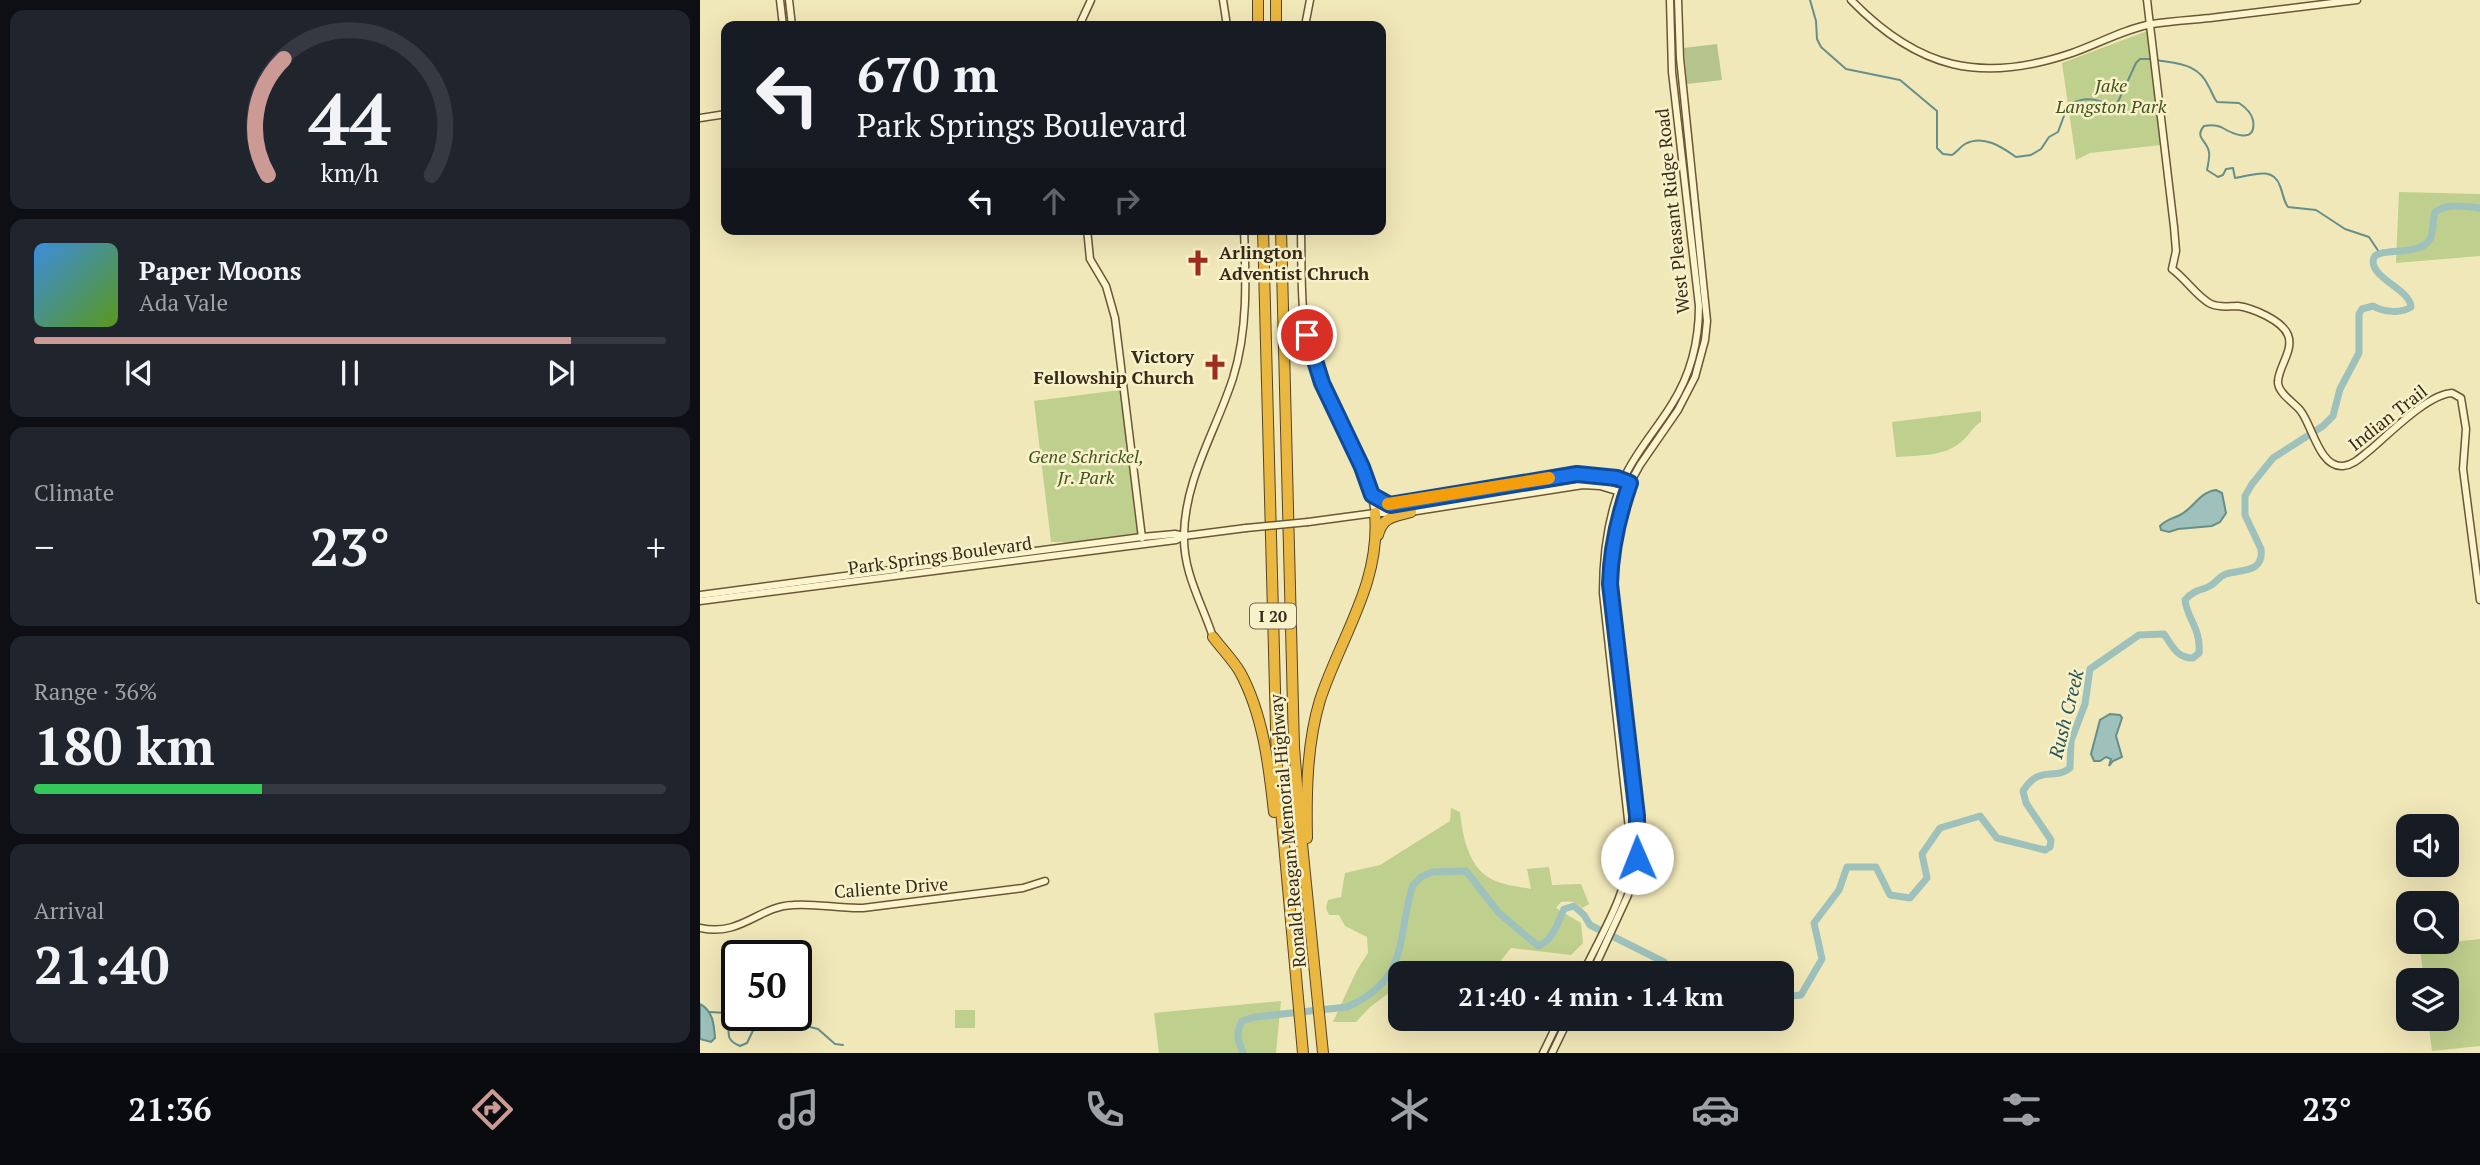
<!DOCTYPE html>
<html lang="en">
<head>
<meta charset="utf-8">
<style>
	:root { --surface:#171b24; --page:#20242c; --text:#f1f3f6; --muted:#9ea1a6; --line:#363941; --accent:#cb9a95 }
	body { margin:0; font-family:"PT Serif",serif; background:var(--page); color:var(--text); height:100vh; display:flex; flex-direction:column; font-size:26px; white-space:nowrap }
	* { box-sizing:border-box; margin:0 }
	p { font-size:23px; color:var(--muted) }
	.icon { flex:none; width:38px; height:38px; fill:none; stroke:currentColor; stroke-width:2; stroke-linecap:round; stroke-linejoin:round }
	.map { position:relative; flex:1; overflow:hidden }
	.panel { display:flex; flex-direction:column; gap:10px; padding:10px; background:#0d0f14; width:700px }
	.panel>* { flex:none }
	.banner { position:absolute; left:21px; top:21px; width:665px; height:214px; border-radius:14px; box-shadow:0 7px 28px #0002; background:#171b24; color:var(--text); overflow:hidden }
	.tools { position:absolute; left:1696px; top:814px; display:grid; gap:14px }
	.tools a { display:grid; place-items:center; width:63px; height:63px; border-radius:14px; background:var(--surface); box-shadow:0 7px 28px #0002; font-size:35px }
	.speed { position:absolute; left:21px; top:940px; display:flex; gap:14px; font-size:35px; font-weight:700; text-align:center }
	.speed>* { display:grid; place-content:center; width:91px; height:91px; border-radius:50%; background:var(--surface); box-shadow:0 7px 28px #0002; line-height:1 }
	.speed .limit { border:4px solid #111; border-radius:10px; background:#fff; color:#111 }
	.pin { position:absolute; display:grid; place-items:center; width:60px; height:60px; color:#fff; margin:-30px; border:4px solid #fff; border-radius:50%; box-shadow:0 2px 7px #0007 }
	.me { position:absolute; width:77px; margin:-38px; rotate:359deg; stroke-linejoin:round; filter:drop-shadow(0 0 5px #0008) }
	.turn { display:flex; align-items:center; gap:24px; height:147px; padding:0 21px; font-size:32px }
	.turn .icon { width:91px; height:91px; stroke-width:2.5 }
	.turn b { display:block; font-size:49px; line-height:60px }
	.lanes { display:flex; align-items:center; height:66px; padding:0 21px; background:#0003; justify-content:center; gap:35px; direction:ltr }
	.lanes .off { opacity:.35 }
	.big { font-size:52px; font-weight:700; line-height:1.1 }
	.panel .tile { flex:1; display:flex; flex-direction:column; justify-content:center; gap:10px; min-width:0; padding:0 24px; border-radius:14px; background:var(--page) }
	.panel .dial { align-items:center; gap:0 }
	.dial svg { height:182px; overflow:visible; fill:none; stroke:var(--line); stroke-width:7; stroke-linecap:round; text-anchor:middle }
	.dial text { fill:var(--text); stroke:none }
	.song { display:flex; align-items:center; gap:21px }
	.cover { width:84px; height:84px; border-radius:10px; background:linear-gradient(135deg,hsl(210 70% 55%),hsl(90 70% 35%)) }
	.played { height:7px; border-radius:4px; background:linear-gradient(90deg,var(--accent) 85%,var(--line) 85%) }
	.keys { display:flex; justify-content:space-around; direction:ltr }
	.heat { display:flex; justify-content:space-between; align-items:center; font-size:38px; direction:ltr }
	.charge { height:10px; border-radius:5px; background:linear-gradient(90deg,#34c759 36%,var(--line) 0) }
	.trip { position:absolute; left:688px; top:961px; width:406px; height:70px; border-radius:14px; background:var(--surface); box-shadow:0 7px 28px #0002; font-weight:700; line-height:70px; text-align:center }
	.dock { display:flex; height:112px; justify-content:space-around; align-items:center; background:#090b0e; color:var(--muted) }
	.dock .icon { width:49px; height:49px }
	.dock .current { color:var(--accent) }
	.dock b { font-size:32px; color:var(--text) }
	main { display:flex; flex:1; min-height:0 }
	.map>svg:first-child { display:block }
	.green { fill:#bfcf8d }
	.cemetery { fill:#b5c38d }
	.water { fill:#9ec1bb; stroke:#668f8a; stroke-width:2 }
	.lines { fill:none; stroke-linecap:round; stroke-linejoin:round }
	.stream { stroke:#668f8a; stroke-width:2 }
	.river { stroke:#9ec1bb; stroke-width:7 }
	.secondary-casing { stroke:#6a5736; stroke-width:9 }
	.highway-casing { stroke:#554328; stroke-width:12 }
	.secondary { stroke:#fcf4cd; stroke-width:6 }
	.highway { stroke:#eab740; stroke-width:10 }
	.secondary-bridge-casing { stroke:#6a5736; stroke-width:9; stroke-linecap:butt }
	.secondary-bridge { stroke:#fcf4cd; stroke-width:6 }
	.route-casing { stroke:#114b97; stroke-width:18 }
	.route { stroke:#1a73e8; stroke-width:12 }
	.slow { stroke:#f59e0b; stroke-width:12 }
	.labels { text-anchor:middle; stroke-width:5; stroke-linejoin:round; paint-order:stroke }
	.shield { fill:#f8f1c9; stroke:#70664e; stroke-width:2 }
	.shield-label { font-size:16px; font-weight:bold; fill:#362b19 }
	.park-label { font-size:18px; font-style:italic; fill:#3f541e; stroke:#f8f1c9 }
	.street-label { font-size:18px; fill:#362b19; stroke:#f8f1c9 }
	.poi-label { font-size:18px; font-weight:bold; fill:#362b19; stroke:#f8f1c9; text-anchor:start }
	.water-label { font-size:19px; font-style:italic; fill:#275458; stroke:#f8f1c9 }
</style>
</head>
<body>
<main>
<section class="panel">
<div class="tile dial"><svg viewBox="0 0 100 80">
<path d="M14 69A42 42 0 1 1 86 69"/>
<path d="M14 69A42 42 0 0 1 21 18" stroke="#cb9a95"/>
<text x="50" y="56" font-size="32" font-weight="700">44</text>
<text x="50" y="72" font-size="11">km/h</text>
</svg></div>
<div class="tile">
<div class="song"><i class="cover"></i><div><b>Paper Moons</b><p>Ada Vale</p></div></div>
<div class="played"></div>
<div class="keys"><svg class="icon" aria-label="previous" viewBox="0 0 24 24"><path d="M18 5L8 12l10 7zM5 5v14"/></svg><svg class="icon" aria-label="pause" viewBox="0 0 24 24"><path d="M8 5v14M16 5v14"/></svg><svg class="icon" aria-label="next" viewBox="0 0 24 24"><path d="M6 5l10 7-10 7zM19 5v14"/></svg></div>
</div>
<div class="tile"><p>Climate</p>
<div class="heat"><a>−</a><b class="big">23°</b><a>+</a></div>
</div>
<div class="tile"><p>Range · 36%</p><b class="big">180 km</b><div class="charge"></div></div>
<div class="tile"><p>Arrival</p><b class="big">21:40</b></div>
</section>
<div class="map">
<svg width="1780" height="1053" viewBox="0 0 1780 1053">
	<rect width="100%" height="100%" fill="#f1e8b9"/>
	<g class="green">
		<path d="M1447 31 1461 145 1390 153 1376 160 1362 63Z"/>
		<path d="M1699 192 1780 194V256L1696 263Z"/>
		<path d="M420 390 438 534 370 542H351L334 401Z"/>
		<path d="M1281 411V422C1272 427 1269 436 1261 442 1244 457 1218 455 1196 457L1192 422Z"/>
		<path d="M751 808 760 812C762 833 768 865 788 877 800 885 816 886 831 889L827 869 849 867 852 885 881 884 889 904 882 908C876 901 869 901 861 902L856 908 881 923 883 943 871 955 811 948 798 964 723 968 717 973H700V985L670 1007 656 1022H633L657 970 668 953 667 937 645 926 639 915H629L626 908 628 900 641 897 645 873 680 865 750 821Z"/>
		<path d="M1780 939V1046L1732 1051 1728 1019 1746 1018V980H1724L1719 942 1742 943Z"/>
		<path d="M581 1001 576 1053H459L454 1013Z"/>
		<rect x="255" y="1010" width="20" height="18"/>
	</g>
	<path class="cemetery" d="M1017 44 1022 80 987 84 984 48Z"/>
	<g class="water">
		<path d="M1516 490 1522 493 1526 513 1520 522 1512 526 1478 529 1469 532 1461 530 1460 526C1467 519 1472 519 1480 515 1494 508 1499 492 1516 490Z"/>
		<path d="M1410 714 1420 715 1422 718 1416 736 1422 757 1413 761 1409 766 1411 759 1406 757 1400 761H1394L1391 754 1400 720Z"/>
		<path d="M0 1004C13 1011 14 1024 15 1038L11 1042 0 1039Z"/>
	</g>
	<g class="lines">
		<g class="stream">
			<path d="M1110 0 1116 21 1117 39 1121 47 1146 69 1200 80 1237 111V148L1243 154 1252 155C1257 152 1260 147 1265 144 1283 134 1302 147 1316 157L1331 155 1341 149 1349 137 1358 132 1368 105C1383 97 1397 97 1411 107L1417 104 1436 63 1440 59H1450"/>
			<path d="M1456 60C1478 64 1498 63 1509 87 1512 92 1513 97 1517 102L1539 103C1545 107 1551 112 1553 120 1557 146 1531 133 1521 127 1516 125 1510 125 1504 126 1494 138 1507 140 1509 152 1510 157 1508 164 1507 170L1518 177 1523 175 1526 169 1533 168 1535 178C1550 176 1573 165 1580 186 1583 193 1583 200 1588 207L1616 210 1645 229 1669 237 1679 252"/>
			<path d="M10 1012 26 1013C34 1028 20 1038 40 1046L47 1043 59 1018 70 1016 92 1022"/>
			<path d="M102 1025 118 1029 135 1044 143 1045"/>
		</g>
		<g class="river">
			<path d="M1082 997 1101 995 1122 959 1114 923 1139 890 1147 867H1176L1190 895 1210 898 1227 878 1222 854 1240 828 1280 816 1297 838 1345 850 1350 847 1351 840 1326 803 1323 791C1340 764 1354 781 1370 768L1371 741 1385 704 1390 669 1439 635 1464 634C1472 646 1477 658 1493 658L1499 653C1501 628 1487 619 1485 600 1495 588 1504 591 1513 584 1518 580 1520 576 1526 574 1542 569 1564 573 1561 549L1545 515V496L1552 484 1573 458 1623 426 1633 416 1640 389 1659 353V314L1662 309 1673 306C1683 312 1701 314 1711 307 1710 290 1674 279 1673 262 1672 244 1719 259 1730 239 1734 231 1732 221 1735 212 1747 203 1765 206 1780 208"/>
			<path d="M543 1053C538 1040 535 1034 542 1021L555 1017 647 1007C711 979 696 937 713 885L721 877 732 872 766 871 799 913 838 946C853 941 858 922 864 909L874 906 884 915 890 925 964 962 970 973"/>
		</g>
		<g class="secondary-casing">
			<g id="secondary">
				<path d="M80 0 83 26"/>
				<path d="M89 0 92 26"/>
				<path d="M523 0 527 26"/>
				<path d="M1151 0C1218 69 1281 84 1372 53 1398 44 1424 29 1452 24 1471 21 1490 20 1510 18 1559 12 1608 6 1657 0"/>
				<path d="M1447 0 1474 227 1476 251 1472 269C1485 278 1498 298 1511 304 1520 308 1529 306 1538 306 1552 308 1582 320 1588 335 1594 350 1579 366 1578 381 1577 392 1593 402 1600 410 1612 424 1619 468 1643 466 1654 465 1662 456 1670 450 1689 434 1728 394 1752 393L1761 398 1766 429 1763 469 1780 600"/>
				<path d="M379 26 391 0"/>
				<path d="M605 26 610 0"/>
				<path d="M0 118 26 114"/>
				<path d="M387 229 390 259 406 286 415 318 442 538"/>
				<path d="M601 229C602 273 599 322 614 363 633 414 667 459 675 513"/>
				<path d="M710 512 883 485 900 486 920 492"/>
				<path d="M675 513 680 508 690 505 861 476C883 474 905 473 926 481"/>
				<path d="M608 522 675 513H696"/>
				<path d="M0 595 442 537 475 534 484 536"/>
				<path d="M0 601 476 540 484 536 546 528"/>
				<path d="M513 637C502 603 483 573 484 535 485 478 516 431 533 378 548 330 546 279 544 229"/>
				<path d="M0 928C41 937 59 906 93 905 116 903 140 909 163 908L323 888 345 881"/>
				<path d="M883 973C902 933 928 893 931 847L903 593C903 551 908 510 927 472 940 447 958 427 972 404 991 374 999 342 999 306L972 72 970 0"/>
				<path d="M892 973 928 895 937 857V816L911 600V551L916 528 930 483 940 465 978 410 995 377 1005 340 1007 321 980 58 978 0"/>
				<path d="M843 1053 860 1018"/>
				<path d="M852 1053 869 1018"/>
			</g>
		</g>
		<g class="highway-casing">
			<g id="highway">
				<path d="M558 0V26"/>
				<path d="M576 0V26"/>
				<path d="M563 229 577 767 603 1053"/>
				<path d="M581 229 594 747 600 824 623 1053"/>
				<path d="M678 535C683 516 694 517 711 512"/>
				<path d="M513 637C522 649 533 660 540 672 563 714 569 766 574 812"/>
				<path d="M607 838C606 792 607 743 620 700 641 636 681 583 675 513"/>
			</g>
		</g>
		<use href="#secondary" class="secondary"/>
		<use href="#highway" class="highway"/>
		<g class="secondary-bridge-casing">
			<path id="secondary-bridge" d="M546 528 608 522"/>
		</g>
		<use href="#secondary-bridge" class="secondary-bridge"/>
	</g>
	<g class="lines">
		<g class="route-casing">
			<path id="route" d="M607 335 622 383 662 467 672 495 690 505 877 474 917 478 930 483C918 517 911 548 910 584L937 816V858"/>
		</g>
		<use href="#route" class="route"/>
		<path class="slow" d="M688 504 849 478"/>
	</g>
	<defs>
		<g id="church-bare" transform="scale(2.1)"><path d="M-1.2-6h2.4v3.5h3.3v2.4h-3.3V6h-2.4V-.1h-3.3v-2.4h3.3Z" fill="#9d2e1e" stroke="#f8f1c9" stroke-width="2.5" paint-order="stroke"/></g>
	</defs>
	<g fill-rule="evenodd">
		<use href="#church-bare" x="498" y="263"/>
		<use href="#church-bare" x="515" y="367"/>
	</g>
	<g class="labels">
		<rect class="shield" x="550" y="603.5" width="46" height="25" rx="5"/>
		<g class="shield-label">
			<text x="573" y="622">I 20</text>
		</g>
		<g class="park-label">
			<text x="1411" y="92">Jake<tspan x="1411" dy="21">Langston Park</tspan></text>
			<text x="386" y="463">Gene Schrickel,<tspan x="386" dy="21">Jr. Park</tspan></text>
		</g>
		<g class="street-label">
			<text transform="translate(973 211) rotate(-96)" y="6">West Pleasant Ridge Road</text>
			<text transform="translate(1688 418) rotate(-38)" y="6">Indian Trail</text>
			<text transform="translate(240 556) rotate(-8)" y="6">Park Springs Boulevard</text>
			<text transform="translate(588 831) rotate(-95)" y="6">Ronald Reagan Memorial Highway</text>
			<text transform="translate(191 888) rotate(-4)" y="6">Caliente Drive</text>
		</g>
		<g class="poi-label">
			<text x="519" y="259">Arlington<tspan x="519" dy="21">Adventist Chruch</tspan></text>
			<text x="494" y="363" text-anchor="end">Victory<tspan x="494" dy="21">Fellowship Church</tspan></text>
		</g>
		<g class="water-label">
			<text transform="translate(1366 714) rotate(-76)" y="7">Rush Creek</text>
		</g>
	</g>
</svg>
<div class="tools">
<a><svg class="icon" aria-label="sound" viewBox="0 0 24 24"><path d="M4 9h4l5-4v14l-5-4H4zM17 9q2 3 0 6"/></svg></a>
<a><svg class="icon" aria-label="search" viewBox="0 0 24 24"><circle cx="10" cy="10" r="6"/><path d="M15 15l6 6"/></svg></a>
<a><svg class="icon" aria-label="layers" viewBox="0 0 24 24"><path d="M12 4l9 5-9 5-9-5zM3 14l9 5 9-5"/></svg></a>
</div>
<div class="speed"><div class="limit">50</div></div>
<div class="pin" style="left:607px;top:335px;background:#d93025"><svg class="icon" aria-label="arrive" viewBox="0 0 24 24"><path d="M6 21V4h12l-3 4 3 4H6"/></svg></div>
<svg class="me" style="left:937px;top:858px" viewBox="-20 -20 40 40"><circle r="19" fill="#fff"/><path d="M0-13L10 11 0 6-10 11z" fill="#1a73e8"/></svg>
<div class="trip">21:40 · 4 min · 1.4 km</div>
<div class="banner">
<div class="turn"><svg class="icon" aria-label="left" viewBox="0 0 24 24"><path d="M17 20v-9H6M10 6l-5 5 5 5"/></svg><div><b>670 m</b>Park Springs Boulevard</div></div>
<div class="lanes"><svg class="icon" aria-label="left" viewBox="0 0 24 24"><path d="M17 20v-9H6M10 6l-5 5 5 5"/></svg><svg class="icon off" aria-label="ahead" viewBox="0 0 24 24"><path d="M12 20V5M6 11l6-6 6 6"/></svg><svg class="icon off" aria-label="right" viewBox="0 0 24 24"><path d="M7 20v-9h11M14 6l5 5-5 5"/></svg></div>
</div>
</div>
</main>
<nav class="dock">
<b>21:36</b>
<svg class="icon current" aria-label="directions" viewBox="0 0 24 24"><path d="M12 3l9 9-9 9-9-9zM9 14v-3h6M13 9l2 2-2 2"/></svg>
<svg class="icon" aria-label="music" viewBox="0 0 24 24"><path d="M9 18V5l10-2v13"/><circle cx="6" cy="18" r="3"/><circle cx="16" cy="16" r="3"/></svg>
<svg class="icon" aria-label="phone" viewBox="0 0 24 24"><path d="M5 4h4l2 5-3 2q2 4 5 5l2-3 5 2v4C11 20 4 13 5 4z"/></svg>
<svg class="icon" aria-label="climate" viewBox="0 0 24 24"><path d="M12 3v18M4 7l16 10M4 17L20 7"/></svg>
<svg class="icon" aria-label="car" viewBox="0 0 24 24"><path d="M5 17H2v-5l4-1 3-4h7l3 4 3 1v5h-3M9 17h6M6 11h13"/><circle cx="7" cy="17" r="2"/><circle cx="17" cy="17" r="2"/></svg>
<svg class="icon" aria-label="filters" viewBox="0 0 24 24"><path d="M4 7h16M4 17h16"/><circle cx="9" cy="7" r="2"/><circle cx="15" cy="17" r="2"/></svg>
<b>23°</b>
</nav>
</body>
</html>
